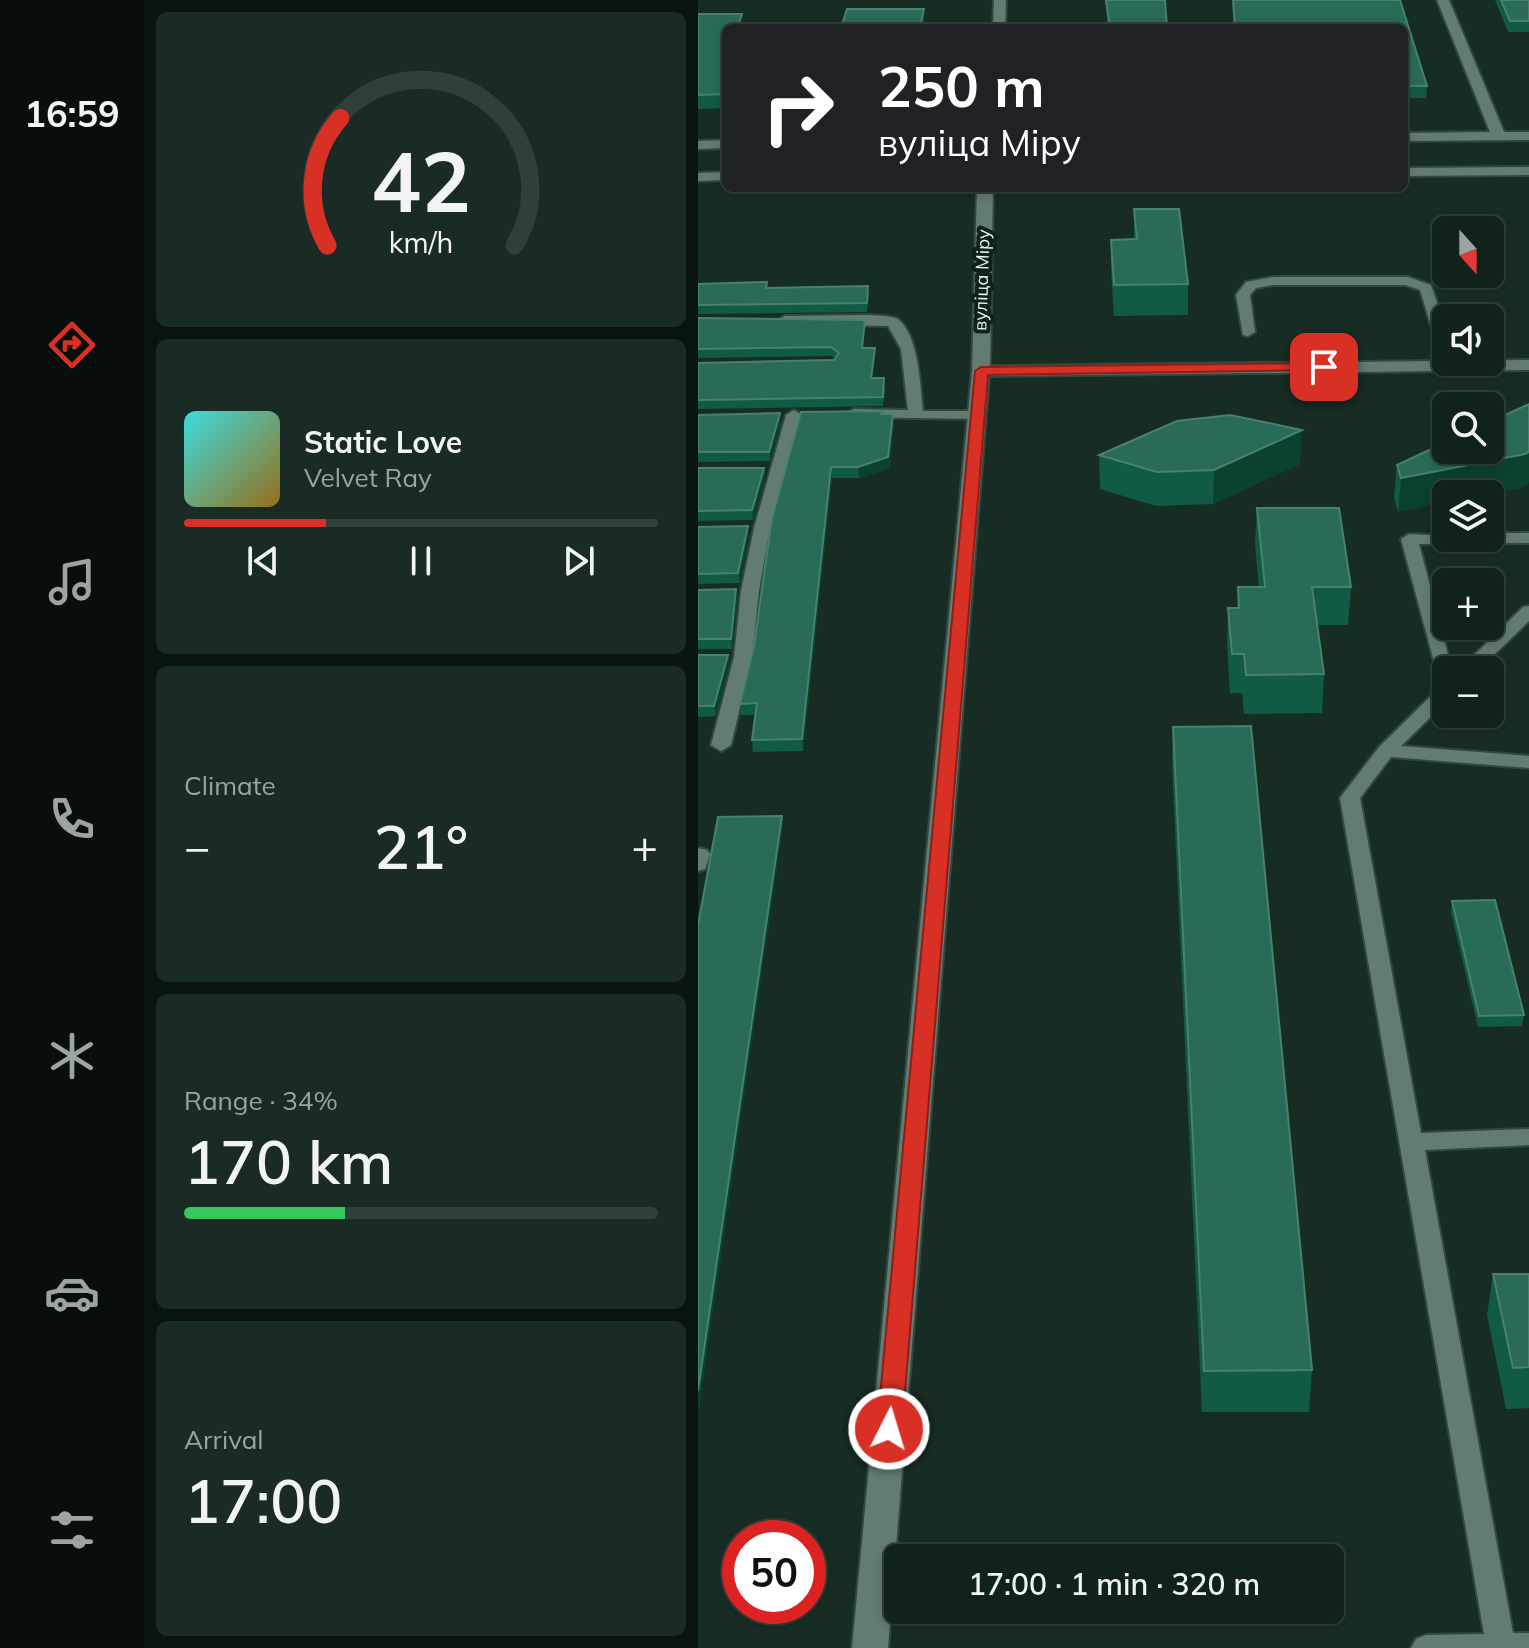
<!DOCTYPE html>
<html lang="en">
<head>
<meta charset="utf-8">
<style>
	:root { --surface:#11221b; --page:#1a2a24; --text:#f1f3f6; --muted:#9ca4a3; --line:#303f3a; --accent:#d93025 }
	body { margin:0; font-family:Mulish,sans-serif; background:var(--page); color:var(--text); height:100vh; display:flex; flex-direction:column; font-size:30px; white-space:nowrap }
	* { box-sizing:border-box; margin:0 }
	p { font-size:26px; color:var(--muted) }
	.icon { flex:none; width:44px; height:44px; fill:none; stroke:currentColor; stroke-width:2; stroke-linecap:round; stroke-linejoin:round }
	.map { position:relative; flex:1; overflow:hidden }
	.panel { display:flex; flex-direction:column; gap:12px; padding:12px; background:#09130f; width:554px }
	.panel>* { flex:none }
	.top-card { position:absolute; left:24px; top:24px; width:686px; height:168px; border-radius:12px; box-shadow:0 4px 12px #0003,0 0 0 2px var(--line); background:#202124; color:#fff; overflow:hidden }
	.needle { width:52px; rotate:159deg }
	.buttons { position:absolute; left:734px; top:216px; display:grid; gap:16px }
	.buttons a { display:grid; place-items:center; width:72px; height:72px; border-radius:12px; background:var(--surface); box-shadow:0 4px 12px #0003,0 0 0 2px var(--line); font-size:40px }
	.speed { position:absolute; left:24px; top:1520px; display:flex; gap:16px; font-size:40px; font-weight:700; text-align:center }
	.speed>* { display:grid; place-content:center; width:104px; height:104px; border-radius:50%; background:var(--surface); box-shadow:0 4px 12px #0003,0 0 0 2px var(--line); line-height:1 }
	.speed .limit { border:12px solid #d22; background:#fff; color:#111 }
	.pin { position:absolute; display:grid; place-items:center; width:68px; height:68px; color:#fff; margin:-34px; border-radius:16px; box-shadow:0 4px 12px #0006 }
	.me { position:absolute; width:88px; margin:-44px; rotate:5deg; stroke-linejoin:round; filter:drop-shadow(0 0 6px #0008) }
	.turn { display:flex; align-items:center; gap:28px; height:168px; padding:0 24px; font-size:36px }
	.turn .icon { width:104px; height:104px; stroke-width:2.5 }
	.turn b { display:block; font-size:56px; line-height:68px }
	.big { font-size:60px; font-weight:600; line-height:1.1 }
	.panel .card { flex:1; display:flex; flex-direction:column; justify-content:center; gap:12px; min-width:0; padding:0 28px; border-radius:12px; background:var(--page) }
	.panel .dial { align-items:center; gap:0 }
	.dial svg { height:208px; overflow:visible; fill:none; stroke:var(--line); stroke-width:7; stroke-linecap:round; text-anchor:middle }
	.dial text { fill:var(--text); stroke:none }
	.song { display:flex; align-items:center; gap:24px }
	.cover { width:96px; height:96px; border-radius:12px; background:linear-gradient(135deg,hsl(180 70% 55%),hsl(40 70% 35%)) }
	.played { height:8px; border-radius:4px; background:linear-gradient(90deg,var(--accent) 30%,var(--line) 30%) }
	.keys { display:flex; justify-content:space-around; direction:ltr }
	.heat { display:flex; justify-content:space-between; align-items:center; font-size:44px; direction:ltr }
	.charge { height:12px; border-radius:6px; background:linear-gradient(90deg,#34c759 34%,var(--line) 0) }
	.trip { position:absolute; left:186px; top:1544px; width:460px; height:80px; border-radius:12px; background:var(--surface); box-shadow:0 4px 12px #0003,0 0 0 2px var(--line); font-weight:600; line-height:80px; text-align:center }
	main { display:flex; flex:1; min-height:0 }
	.menu { display:flex; flex-direction:column; width:144px; justify-content:space-around; align-items:center; background:#070e0b; color:var(--muted) }
	.menu .icon { width:56px; height:56px }
	.menu .on { color:var(--accent) }
	.menu b { font-size:36px; color:var(--text) }
	.map>svg:first-child { display:block }
	.lines { fill:none; stroke-linecap:round; stroke-linejoin:round }
	.lane-casing { stroke:#34473f; stroke-width:4 }
	.street-casing { stroke:#34473f; stroke-width:4 }
	.secondary-casing { stroke:#34473f; stroke-width:4 }
	.lane { fill:#637c71; fill-rule:evenodd }
	.street { fill:#637c71; fill-rule:evenodd }
	.secondary { fill:#637c71; fill-rule:evenodd }
	.wall { fill:#115a45 }
	.shaded-wall { fill:#0a4130 }
	.building { fill:#296b58; stroke:#478170; stroke-width:2 }
	.route { fill:#d93025; stroke:#8d1f18; stroke-width:2 }
	.labels { text-anchor:middle; stroke-width:8; stroke-linejoin:round; paint-order:stroke }
	.far-street-label { font-size:18px; fill:#ebf8f2; stroke:#0d231a }
</style>
</head>
<body>
<main>
<nav class="menu">
<b>16:59</b>
<svg class="icon on" aria-label="directions" viewBox="0 0 24 24"><path d="M12 3l9 9-9 9-9-9zM9 14v-3h6M13 9l2 2-2 2"/></svg>
<svg class="icon" aria-label="music" viewBox="0 0 24 24"><path d="M9 18V5l10-2v13"/><circle cx="6" cy="18" r="3"/><circle cx="16" cy="16" r="3"/></svg>
<svg class="icon" aria-label="phone" viewBox="0 0 24 24"><path d="M5 4h4l2 5-3 2q2 4 5 5l2-3 5 2v4C11 20 4 13 5 4z"/></svg>
<svg class="icon" aria-label="climate" viewBox="0 0 24 24"><path d="M12 3v18M4 7l16 10M4 17L20 7"/></svg>
<svg class="icon" aria-label="car" viewBox="0 0 24 24"><path d="M5 17H2v-5l4-1 3-4h7l3 4 3 1v5h-3M9 17h6M6 11h13"/><circle cx="7" cy="17" r="2"/><circle cx="17" cy="17" r="2"/></svg>
<svg class="icon" aria-label="filters" viewBox="0 0 24 24"><path d="M4 7h16M4 17h16"/><circle cx="9" cy="7" r="2"/><circle cx="15" cy="17" r="2"/></svg>
</nav>
<section class="panel">
<div class="card dial"><svg viewBox="0 0 100 80">
<path d="M14 69A42 42 0 1 1 86 69"/>
<path d="M14 69A42 42 0 0 1 19 20" stroke="#d93025"/>
<text x="50" y="56" font-size="32" font-weight="700">42</text>
<text x="50" y="72" font-size="11">km/h</text>
</svg></div>
<div class="card">
<div class="song"><i class="cover"></i><div><b>Static Love</b><p>Velvet Ray</p></div></div>
<div class="played"></div>
<div class="keys"><svg class="icon" aria-label="previous" viewBox="0 0 24 24"><path d="M18 5L8 12l10 7zM5 5v14"/></svg><svg class="icon" aria-label="pause" viewBox="0 0 24 24"><path d="M8 5v14M16 5v14"/></svg><svg class="icon" aria-label="next" viewBox="0 0 24 24"><path d="M6 5l10 7-10 7zM19 5v14"/></svg></div>
</div>
<div class="card"><p>Climate</p>
<div class="heat"><a>−</a><b class="big">21°</b><a>+</a></div>
</div>
<div class="card"><p>Range · 34%</p><b class="big">170 km</b><div class="charge"></div></div>
<div class="card"><p>Arrival</p><b class="big">17:00</b></div>
</section>
<div class="map">
<svg width="831" height="1648" viewBox="0 0 831 1648">
	<rect width="100%" height="100%" fill="#172d24"/>
	<g class="lines">
		<g class="lane-casing">
			<g id="lane">
				<path d="M575 277H710L733 285 748 329V356L741 352 722 290 708 285H575L558 288 552 295 557 332 550 336 545 335 538 295 548 282Z"/>
				<path d="M170 315C178 316 195 315 201 320 221 338 222 385 225 411H280L285 413V419L151 417 148 414 156 409 210 410 203 349 190 326 87 324 80 320 87 316Z"/>
				<path d="M96 410 104 415 72 528 61 591 54 657 33 745 23 751 13 745 36 657 43 591 56 528 88 415Z"/>
				<path d="M792 533H831V543L721 544 754 670H748V685L742 684 703 539 711 534 792 538Z"/>
				<path d="M831 606V621L780 670H761L825 607Z"/>
				<path d="M748 686V702L703 746 831 756V768L693 757 662 798 723 1133 831 1129V1145L727 1150 815 1633H831V1648H713L718 1639 728 1635 786 1634 642 798 681 747 741 688Z"/>
				<path d="M0 848 9 850 12 854 7 869 0 871Z"/>
			</g>
		</g>
		<g class="street-casing">
			<g id="street">
				<path d="M296 0H308L307 28H295Z"/>
				<path d="M739 0H751L806 132H831V140L706 141V133L792 132Z"/>
				<path d="M28 140V148L0 149V141Z"/>
			</g>
		</g>
		<g class="secondary-casing">
			<g id="secondary">
				<path d="M831 167V175L706 176V168Z"/>
				<path d="M28 172V180L0 181V173Z"/>
				<path d="M279 188H295L292 366 831 360V370L291 376 190 1648H154L274 371Z"/>
			</g>
		</g>
		<use href="#lane" class="lane"/>
		<use href="#street" class="street"/>
		<use href="#secondary" class="secondary"/>
	</g>
	<g class="wall">
		<path d="M407 0H467L469 28H410Z"/>
		<path d="M534 0H702L729 86 728 98H706V28H536Z"/>
		<path d="M797 0H831V32H810Z"/>
		<path d="M0 14 45 26V28H28V108L0 109Z"/>
		<path d="M436 209 490 284V315L416 316 413 270V240L436 239Z"/>
		<path d="M0 284 171 295 169 312 0 314Z"/>
		<path d="M0 318 167 320V329L165 348 177 357 175 378 187 387 185 406 0 409V363L137 359 133 356 0 358Z"/>
		<path d="M82 413 83 422 72 461 0 462V415Z"/>
		<path d="M184 414 196 424 191 468 161 478H134L105 751 55 752 54 740 57 715H43L42 704 56 646 74 518Z"/>
		<path d="M401 455 602 464 515 504 458 506 402 489Z"/>
		<path d="M699 465 823 488 791 494H748L700 512 696 498Z"/>
		<path d="M0 468H66L67 477 55 520 0 521Z"/>
		<path d="M559 508 653 587 650 625H620L626 674 624 713 546 714 544 693H532L529 646 530 608H539L540 587H561L557 544Z"/>
		<path d="M0 527 51 536 42 583 0 584Z"/>
		<path d="M0 590 40 599 34 649H0Z"/>
		<path d="M0 655H30L31 665 18 716 0 717Z"/>
		<path d="M475 727 614 1370 611 1412H504L474 764Z"/>
		<path d="M754 901 826 1015 824 1026 780 1027 753 912Z"/>
		<path d="M795 1274H831V1408L808 1409 789 1315Z"/>
	</g>
	<g class="shaded-wall">
		<path d="M226 9 227 22 225 28H222Z"/>
		<path d="M44 14 45 28H39Z"/>
		<path d="M167 320V329L164 357V348Z"/>
		<path d="M177 348V357L174 387 173 378Z"/>
		<path d="M82 413 83 422 72 461 71 452Z"/>
		<path d="M195 414 196 424 191 468 161 478 160 467Z"/>
		<path d="M604 430 602 464 515 504 516 470Z"/>
		<path d="M831 452V483L823 488 791 494H748V502L700 512 703 478Z"/>
		<path d="M133 467 134 478 105 751 104 739Z"/>
		<path d="M66 468 67 477 55 520 54 510Z"/>
		<path d="M50 526 51 536 42 583 40 573Z"/>
		<path d="M38 589 40 599 34 649 33 639Z"/>
		<path d="M30 655 31 665 18 716 16 706Z"/>
		<path d="M84 816 85 827 0 1416V1391Z"/>
	</g>
	<g class="building">
		<path d="M408 0H467L469 28H412Z"/>
		<path d="M535 0H702L729 86H706V28H537Z"/>
		<path d="M803 0H831V21H812Z"/>
		<path d="M149 9H226L222 28H112H143Z"/>
		<path d="M0 14H44L39 28H28V94L0 95Z"/>
		<path d="M436 209H481L490 284 416 285 413 240 439 239Z"/>
		<path d="M69 282 68 288 170 286 169 303 0 305V284Z"/>
		<path d="M0 318 167 320 164 348H177L173 378H186L185 397 0 400V363L136 360 141 353 133 347 0 349Z"/>
		<path d="M831 404V452L827 454 703 478 699 465 748 442V450H792V422Z"/>
		<path d="M184 411 183 414H195L190 457 160 467H133L104 739 54 740 59 703 42 704 56 646 74 518 103 412Z"/>
		<path d="M82 413 71 452H0V415Z"/>
		<path d="M532 415 604 430 516 470 459 472 401 455 479 421Z"/>
		<path d="M0 468H66L54 510 0 511Z"/>
		<path d="M559 508H641L653 587H614L626 674 548 675 546 654H534L530 608H541L540 587H567Z"/>
		<path d="M50 526 40 573 0 574V527Z"/>
		<path d="M38 589 33 639H0V590Z"/>
		<path d="M0 655H30L16 706H0Z"/>
		<path d="M553 726 614 1370 506 1371 475 727Z"/>
		<path d="M84 816 0 1391V925L20 817Z"/>
		<path d="M797 900 826 1015 781 1016 754 901Z"/>
		<path d="M795 1274H831V1367L815 1368Z"/>
	</g>
	<path class="route" d="M626 363 631 365V370L290 375 204 1429 200 1436 191 1439 183 1436 179 1429 277 371 283 367Z"/>
	<g class="labels">
		<g class="far-street-label">
			<text transform="translate(284 280) rotate(-88)" y="6">вуліца Міру</text>
		</g>
	</g>
</svg>
<div class="buttons">
<a><svg class="needle" viewBox="-14 -14 28 28"><path d="M0-13l5 13h-10z" fill="#e53935"/><path d="M0 13l5-13h-10z" fill="#9ca4a3"/></svg></a>
<a><svg class="icon" aria-label="sound" viewBox="0 0 24 24"><path d="M4 9h4l5-4v14l-5-4H4zM17 9q2 3 0 6"/></svg></a>
<a><svg class="icon" aria-label="search" viewBox="0 0 24 24"><circle cx="10" cy="10" r="6"/><path d="M15 15l6 6"/></svg></a>
<a><svg class="icon" aria-label="layers" viewBox="0 0 24 24"><path d="M12 4l9 5-9 5-9-5zM3 14l9 5 9-5"/></svg></a>
<a>+</a>
<a>−</a>
</div>
<div class="speed"><div class="limit">50</div></div>
<div class="pin" style="left:626px;top:367px;background:#d93025"><svg class="icon" aria-label="arrive" viewBox="0 0 24 24"><path d="M6 21V4h12l-3 4 3 4H6"/></svg></div>
<svg class="me" style="left:191px;top:1429px" viewBox="-20 -20 40 40"><circle r="17" fill="#d93025" stroke="#fff" stroke-width="3"/><path d="M0-11L8 9 0 5-8 9z" fill="#fff"/></svg>
<div class="trip">17:00 · 1 min · 320 m</div>
<div class="top-card">
<div class="turn"><svg class="icon" aria-label="right" viewBox="0 0 24 24"><path d="M7 20v-9h11M14 6l5 5-5 5"/></svg><div><b>250 m</b>вуліца Міру</div></div>
</div>
</div>
</main>
</body>
</html>
